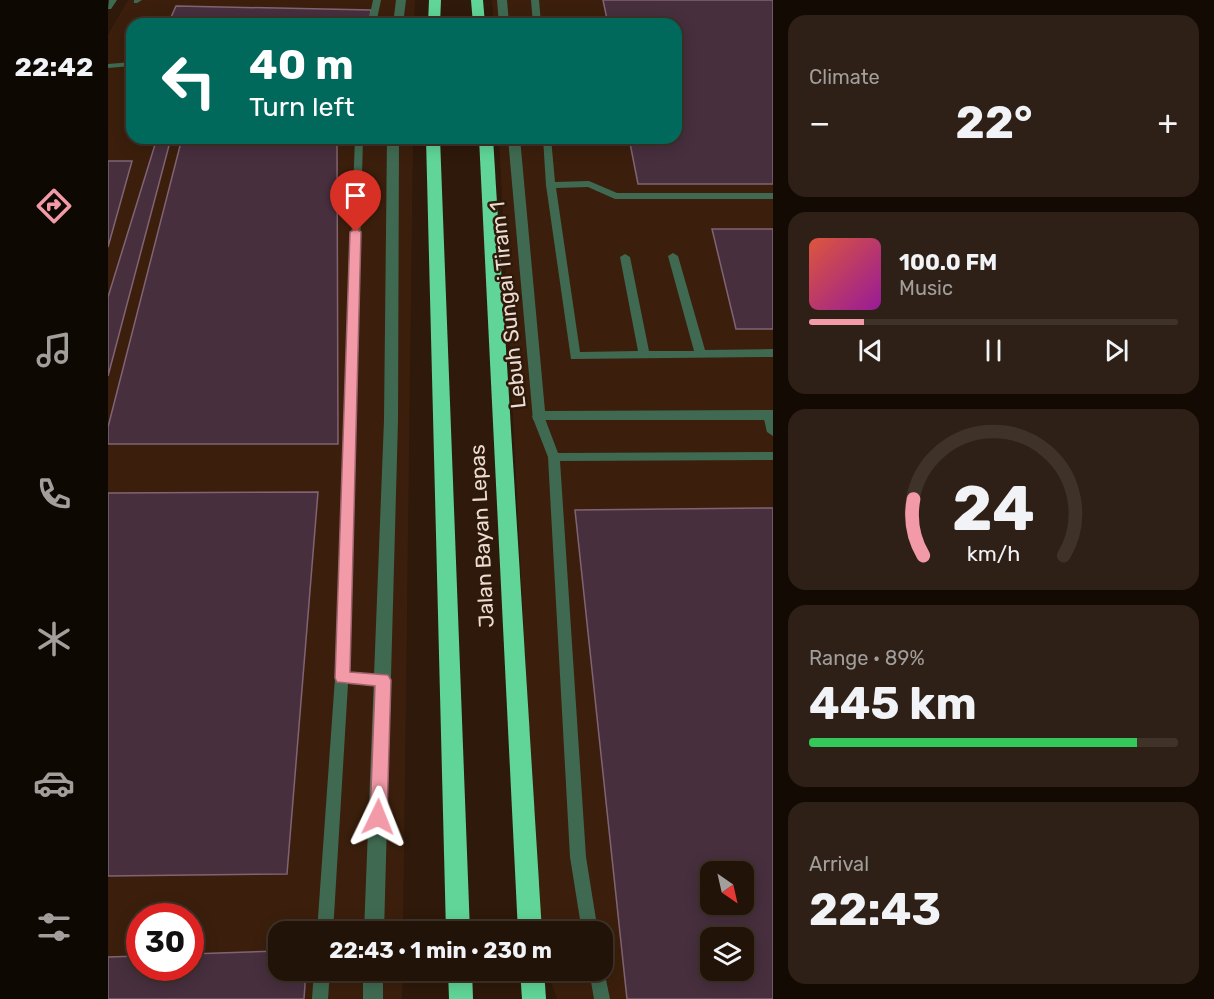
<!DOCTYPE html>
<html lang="en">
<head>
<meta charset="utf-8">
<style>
	:root { --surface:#221308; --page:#2e2016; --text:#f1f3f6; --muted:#a29e9c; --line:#3f3229; --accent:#f39aa8 }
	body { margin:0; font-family:Rubik,sans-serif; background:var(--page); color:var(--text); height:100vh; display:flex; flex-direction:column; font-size:22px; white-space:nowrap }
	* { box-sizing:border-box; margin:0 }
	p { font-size:20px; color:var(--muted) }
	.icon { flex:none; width:33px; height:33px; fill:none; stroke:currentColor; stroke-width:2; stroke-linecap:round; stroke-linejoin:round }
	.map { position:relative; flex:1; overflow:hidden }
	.details { display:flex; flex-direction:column; gap:15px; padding:15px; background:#130a04; width:441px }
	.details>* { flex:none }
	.hud { position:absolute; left:18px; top:18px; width:556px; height:126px; border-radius:18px; box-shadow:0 3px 15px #0003,0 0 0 2px var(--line); background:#00695c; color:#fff; overflow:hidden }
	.needle { width:39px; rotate:146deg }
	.fabs { position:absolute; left:592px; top:861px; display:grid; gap:12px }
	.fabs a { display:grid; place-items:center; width:54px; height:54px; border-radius:12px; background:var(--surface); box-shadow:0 3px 15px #0003,0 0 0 2px var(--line); font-size:30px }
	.speed { position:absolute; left:18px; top:903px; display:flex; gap:12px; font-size:30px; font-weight:700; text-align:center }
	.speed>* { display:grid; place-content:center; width:78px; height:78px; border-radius:50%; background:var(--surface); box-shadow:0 3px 15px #0003,0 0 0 2px var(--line); line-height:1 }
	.speed .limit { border:9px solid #d22; background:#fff; color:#111 }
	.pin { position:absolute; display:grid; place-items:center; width:51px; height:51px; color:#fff; margin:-62px -26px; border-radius:50% 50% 50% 0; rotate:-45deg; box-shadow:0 0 6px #0007 }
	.pin .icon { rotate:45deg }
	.me { position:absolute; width:66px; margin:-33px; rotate:2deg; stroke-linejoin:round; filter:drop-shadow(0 0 4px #0008) }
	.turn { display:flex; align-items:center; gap:21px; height:126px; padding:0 24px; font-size:27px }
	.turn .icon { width:78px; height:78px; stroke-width:2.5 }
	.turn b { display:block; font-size:42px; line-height:51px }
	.big { font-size:45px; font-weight:700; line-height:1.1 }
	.details .card { flex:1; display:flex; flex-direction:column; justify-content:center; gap:9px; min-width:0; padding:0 21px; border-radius:18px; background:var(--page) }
	.details .dial { align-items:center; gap:0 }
	.dial svg { height:156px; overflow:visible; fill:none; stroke:var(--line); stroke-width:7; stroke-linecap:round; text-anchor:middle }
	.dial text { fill:var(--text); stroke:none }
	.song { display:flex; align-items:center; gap:18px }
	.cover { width:72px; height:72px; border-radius:9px; background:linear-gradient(135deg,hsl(10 70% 55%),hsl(300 70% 35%)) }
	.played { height:6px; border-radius:3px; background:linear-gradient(90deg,var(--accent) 15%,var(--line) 15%) }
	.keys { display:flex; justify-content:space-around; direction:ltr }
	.heat { display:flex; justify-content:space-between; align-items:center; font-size:33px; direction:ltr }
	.charge { height:9px; border-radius:4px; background:linear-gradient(90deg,#34c759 89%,var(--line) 0) }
	.trip { position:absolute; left:160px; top:921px; width:345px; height:60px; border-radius:18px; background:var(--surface); box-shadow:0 3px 15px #0003,0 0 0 2px var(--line); font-weight:700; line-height:60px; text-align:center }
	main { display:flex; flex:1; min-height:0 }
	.dock { display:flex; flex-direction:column; width:108px; justify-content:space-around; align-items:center; background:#0e0803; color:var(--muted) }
	.dock .icon { width:42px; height:42px }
	.dock .current { color:var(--accent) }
	.dock b { font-size:27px; color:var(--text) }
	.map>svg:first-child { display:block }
	.built { fill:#3b1f0c; fill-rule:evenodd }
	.building { fill:#472f3e; stroke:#806474; stroke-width:1.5; fill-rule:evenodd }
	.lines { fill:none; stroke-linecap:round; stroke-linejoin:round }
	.lane { fill:#3f6a51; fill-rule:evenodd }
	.street { fill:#3f6a51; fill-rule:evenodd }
	.highway { fill:#60d597; fill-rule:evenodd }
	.route { fill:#f39aa8; stroke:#9e646d; stroke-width:1.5 }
	.labels { text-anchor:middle; stroke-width:5; stroke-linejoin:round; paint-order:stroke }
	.street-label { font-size:21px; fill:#ecdcd3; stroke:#2e190a }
</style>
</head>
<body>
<main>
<nav class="dock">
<b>22:42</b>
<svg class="icon current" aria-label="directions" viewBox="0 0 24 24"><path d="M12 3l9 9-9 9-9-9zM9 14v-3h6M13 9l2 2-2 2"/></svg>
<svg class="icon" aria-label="music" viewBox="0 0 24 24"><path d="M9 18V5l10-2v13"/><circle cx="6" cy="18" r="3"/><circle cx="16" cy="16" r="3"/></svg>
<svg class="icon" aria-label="phone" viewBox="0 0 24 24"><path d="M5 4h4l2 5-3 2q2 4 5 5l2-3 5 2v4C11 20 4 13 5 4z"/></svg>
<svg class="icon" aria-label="climate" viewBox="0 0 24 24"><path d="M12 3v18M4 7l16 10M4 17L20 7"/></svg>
<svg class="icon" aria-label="car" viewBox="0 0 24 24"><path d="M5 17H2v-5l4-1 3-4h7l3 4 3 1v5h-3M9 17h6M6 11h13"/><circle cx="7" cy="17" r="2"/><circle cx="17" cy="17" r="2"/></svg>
<svg class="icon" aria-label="filters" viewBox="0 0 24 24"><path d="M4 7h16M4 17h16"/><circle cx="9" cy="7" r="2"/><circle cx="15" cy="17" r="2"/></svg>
</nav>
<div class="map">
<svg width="665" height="999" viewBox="0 0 665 999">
	<rect width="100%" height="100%" fill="#2e190a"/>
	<g class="built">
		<path d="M20 0H307L306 24H24V138H305L295 931 171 932V970L295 971 294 999H0V35ZM32 916H82V968H32Z"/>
		<path d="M384 0H665V999H449L439 971 495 970V932L431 931 391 138H568V24H386ZM603 872H636V904H603ZM603 938H636V970H603Z"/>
	</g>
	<g class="building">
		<path d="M495 0H665V184H530L521 138H568V24H500Z"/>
		<path d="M68 6 263 10 261 24H60Z"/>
		<path d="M49 138H63L0 376V297Z"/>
		<path d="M74 138H229L230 444H0V427Z"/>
		<path d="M0 161H24L0 247Z"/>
		<path d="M604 229H665V329H628Z"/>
		<path d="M210 492 179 874 0 876V493Z"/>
		<path d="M665 508V999H519L467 510ZM603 872H636V904H603ZM603 938H636V970H603Z"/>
		<path d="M171 951V970H198L196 999H0V957L32 956V968H82V954Z"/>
	</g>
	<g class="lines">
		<g class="lane">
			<path d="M1 0H9L3 9H0Z"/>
			<path d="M26 0H34L29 3H26Z"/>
			<path d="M265 0H273L268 24H260Z"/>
			<path d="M423 0H431L433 24H425Z"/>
			<path d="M24 62V66L0 68V64Z"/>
			<path d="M247 138H255L241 673 275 674 280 676 282 680 280 684 275 686 240 684 225 932H209L227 678Z"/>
			<path d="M435 138H443L447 182 481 181 509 193H665V199H507L480 187 448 188 472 352 530 351 512 257 517 254 522 257 541 351H586L560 256 565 253 570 256 597 350 665 349V357L463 359 438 185Z"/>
			<path d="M661 411 665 412V436L659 432 655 415Z"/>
			<path d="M430 412 436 416 450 453 665 452V460L452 461 478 857 490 932H474L462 857 440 457 424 416Z"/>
			<path d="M495 965 502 999H486L481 970H495Z"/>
			<path d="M206 970H222L220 999H204Z"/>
		</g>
		<g class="street">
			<path d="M288 0H298L295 24H285Z"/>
			<path d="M389 0H399L401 24H391Z"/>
			<path d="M279 138H291L290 420 276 932H256L276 420Z"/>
			<path d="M400 138H412L437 411 665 410V420H425Z"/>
			<rect x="255" y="970" width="20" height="29"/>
		</g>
		<g class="highway">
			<path d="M321 0H333L332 24H320Z"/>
			<path d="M363 0H375L377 24H365Z"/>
			<path d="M318 138H332L362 932H338Z"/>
			<path d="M371 138H385L434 932H410Z"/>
			<path d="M340 970H364L365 999H341Z"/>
			<path d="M412 970H436L438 999H414Z"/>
		</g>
	</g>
	<path class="route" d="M248 229 253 232 242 672 280 675 283 680 279 817 276 823 270 825 264 823 262 817 267 686 229 682 227 678 242 232Z"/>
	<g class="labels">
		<g class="street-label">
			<text transform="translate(400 305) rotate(-96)" y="7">Lebuh Sungai Tiram 1</text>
			<text transform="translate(374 536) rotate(-93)" y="7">Jalan Bayan Lepas</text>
		</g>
	</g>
</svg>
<div class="fabs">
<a><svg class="needle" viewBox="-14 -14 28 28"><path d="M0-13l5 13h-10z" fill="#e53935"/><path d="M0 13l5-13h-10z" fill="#a29e9c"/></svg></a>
<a><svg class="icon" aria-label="layers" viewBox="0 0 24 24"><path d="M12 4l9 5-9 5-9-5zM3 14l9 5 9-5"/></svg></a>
</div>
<div class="speed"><div class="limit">30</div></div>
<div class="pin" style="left:248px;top:232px;background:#d93025"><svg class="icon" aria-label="arrive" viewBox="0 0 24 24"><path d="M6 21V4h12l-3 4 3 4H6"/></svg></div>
<svg class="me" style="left:270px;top:817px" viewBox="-20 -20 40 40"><path d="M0-17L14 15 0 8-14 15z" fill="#f39aa8" stroke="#fff" stroke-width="4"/></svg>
<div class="trip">22:43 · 1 min · 230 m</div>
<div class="hud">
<div class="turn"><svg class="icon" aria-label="left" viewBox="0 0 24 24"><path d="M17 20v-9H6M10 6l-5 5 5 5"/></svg><div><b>40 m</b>Turn left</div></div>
</div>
</div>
<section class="details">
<div class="card"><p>Climate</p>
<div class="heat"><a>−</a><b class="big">22°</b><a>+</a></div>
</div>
<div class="card">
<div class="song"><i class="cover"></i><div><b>100.0 FM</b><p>Music</p></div></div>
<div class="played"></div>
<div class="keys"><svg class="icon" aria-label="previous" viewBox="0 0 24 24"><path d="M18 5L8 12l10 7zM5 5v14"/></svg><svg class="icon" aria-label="pause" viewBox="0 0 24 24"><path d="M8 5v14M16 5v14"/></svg><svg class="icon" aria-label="next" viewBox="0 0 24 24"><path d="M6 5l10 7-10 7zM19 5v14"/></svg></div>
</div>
<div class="card dial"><svg viewBox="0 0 100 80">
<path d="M14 69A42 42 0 1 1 86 69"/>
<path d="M14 69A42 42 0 0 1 9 40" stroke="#f39aa8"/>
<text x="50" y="56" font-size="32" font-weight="700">24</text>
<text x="50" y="72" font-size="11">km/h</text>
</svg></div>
<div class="card"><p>Range · 89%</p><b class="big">445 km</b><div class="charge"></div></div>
<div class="card"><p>Arrival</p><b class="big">22:43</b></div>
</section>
</main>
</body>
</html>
